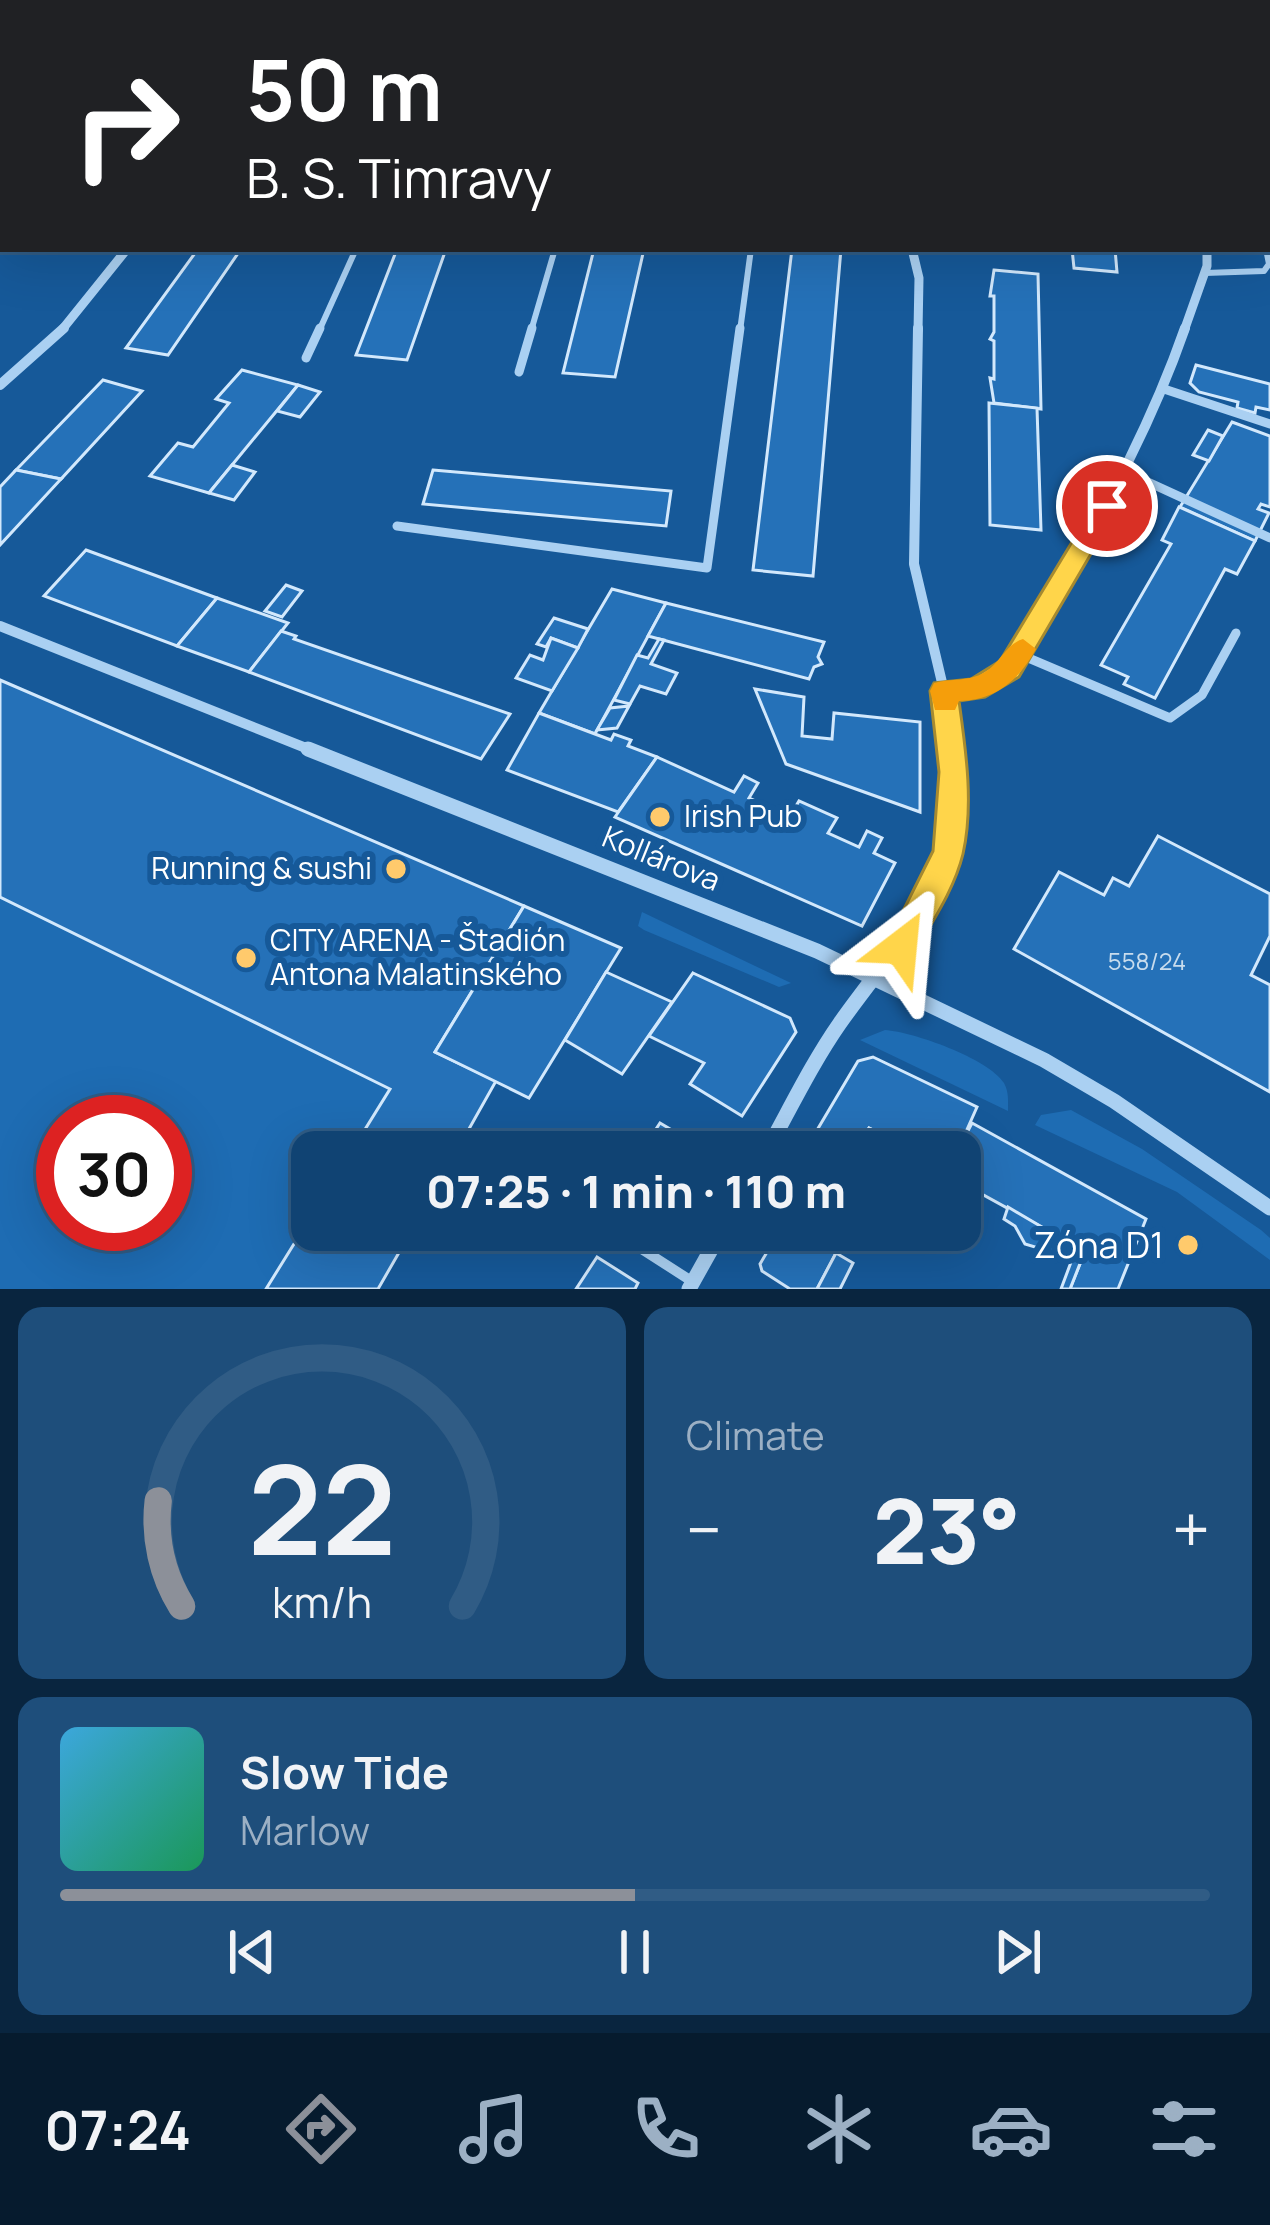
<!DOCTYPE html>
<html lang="en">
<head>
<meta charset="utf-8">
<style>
	:root { --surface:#104373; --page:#1e4e7b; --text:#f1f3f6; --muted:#9cb0c4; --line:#305c85; --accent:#8c9099 }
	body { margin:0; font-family:Manrope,sans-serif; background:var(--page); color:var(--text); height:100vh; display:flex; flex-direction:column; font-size:45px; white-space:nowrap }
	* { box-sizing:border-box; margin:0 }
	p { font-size:39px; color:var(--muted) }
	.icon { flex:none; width:66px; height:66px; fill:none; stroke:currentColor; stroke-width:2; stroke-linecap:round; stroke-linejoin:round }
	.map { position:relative; height:1289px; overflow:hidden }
	.details { display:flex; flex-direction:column; gap:18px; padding:18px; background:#09253f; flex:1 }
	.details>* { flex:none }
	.guide { position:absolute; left:0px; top:0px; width:1272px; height:252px; box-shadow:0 12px 48px #0002,0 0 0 3px var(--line); background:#202124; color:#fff; overflow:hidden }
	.speed { position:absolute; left:36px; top:1095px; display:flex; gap:24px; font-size:60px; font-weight:700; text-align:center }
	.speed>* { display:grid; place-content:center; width:156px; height:156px; border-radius:50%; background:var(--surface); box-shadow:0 12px 48px #0002,0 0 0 3px var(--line); line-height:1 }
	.speed .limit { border:18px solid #d22; background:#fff; color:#111 }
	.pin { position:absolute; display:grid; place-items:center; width:102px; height:102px; color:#fff; margin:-51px; border:6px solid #fff; border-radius:50%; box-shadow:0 3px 12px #0007 }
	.me { position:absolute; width:132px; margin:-66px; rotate:29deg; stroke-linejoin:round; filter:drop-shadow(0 0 9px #0008) }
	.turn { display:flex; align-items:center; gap:42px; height:252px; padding:0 48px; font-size:54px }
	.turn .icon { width:156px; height:156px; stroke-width:2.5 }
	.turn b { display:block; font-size:84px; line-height:102px }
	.big { font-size:90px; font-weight:800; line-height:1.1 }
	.details .widget { flex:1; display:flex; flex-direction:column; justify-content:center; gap:18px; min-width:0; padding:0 42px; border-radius:24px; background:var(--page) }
	.details .dial { align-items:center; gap:0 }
	.dial svg { height:312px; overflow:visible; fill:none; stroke:var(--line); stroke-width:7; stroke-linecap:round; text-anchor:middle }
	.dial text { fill:var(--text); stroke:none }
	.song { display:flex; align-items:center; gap:36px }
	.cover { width:144px; height:144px; border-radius:18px; background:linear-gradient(135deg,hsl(200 70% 55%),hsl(150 70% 35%)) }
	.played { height:12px; border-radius:6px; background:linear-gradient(90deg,var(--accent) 50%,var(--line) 50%) }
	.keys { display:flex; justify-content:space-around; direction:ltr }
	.heat { display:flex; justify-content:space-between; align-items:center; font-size:66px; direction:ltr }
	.details .tiles { flex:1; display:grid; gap:18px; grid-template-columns:1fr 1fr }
	.widget:last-child { grid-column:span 2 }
	.trip { position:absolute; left:291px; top:1131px; width:690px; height:120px; border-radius:24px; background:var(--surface); box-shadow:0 12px 48px #0002,0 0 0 3px var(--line); font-weight:800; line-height:120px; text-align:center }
	.menu { display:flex; height:192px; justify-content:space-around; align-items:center; background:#061b2e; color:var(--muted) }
	.menu .icon { width:84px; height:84px }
	.menu .on { color:var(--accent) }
	.menu b { font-size:54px; color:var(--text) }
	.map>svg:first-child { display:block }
	.green { fill:#1e6cb3; fill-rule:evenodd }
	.building { fill:#2571b8; stroke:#d2e8fc; stroke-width:3 }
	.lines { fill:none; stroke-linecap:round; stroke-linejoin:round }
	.lane-far2 { stroke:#aad0f2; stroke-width:6 }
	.lane-far1 { stroke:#aad0f2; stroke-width:9 }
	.lane { stroke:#aad0f2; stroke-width:10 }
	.street-far2 { stroke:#aad0f2; stroke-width:9 }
	.street-far1 { stroke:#aad0f2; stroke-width:10 }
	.street { stroke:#aad0f2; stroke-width:15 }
	.secondary { fill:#d9ebfc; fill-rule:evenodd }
	.rail-casing { stroke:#fff; stroke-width:9 }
	.rail { stroke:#165999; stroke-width:6; stroke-dasharray:20; stroke-linecap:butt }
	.route { fill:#ffd54a; stroke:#a68a30; stroke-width:3 }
	.slow { fill:#f59e0b }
	.poi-dot { fill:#ffca6c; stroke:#165999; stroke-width:4.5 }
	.labels { text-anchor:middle; stroke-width:12; stroke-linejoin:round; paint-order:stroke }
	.number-label { font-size:24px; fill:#c8dced }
	.poi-label { font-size:30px; fill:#fff; stroke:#165999; text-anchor:start }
	.street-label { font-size:30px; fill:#fff; stroke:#165999 }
	.near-poi-label { font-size:36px; fill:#fff; stroke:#165999; text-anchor:end }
</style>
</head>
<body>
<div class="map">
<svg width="1270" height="1289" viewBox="0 0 1270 1289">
	<rect width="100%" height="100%" fill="#165999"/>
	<g class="green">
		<path d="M0 680 524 906 436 1052 496 1081 456 1152H312V1230H412L378 1289H0ZM63 1122H165V1224H63Z"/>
		<path d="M642 912 791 983 779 987 644 930 638 926Z"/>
		<path d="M885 1030C913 1032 988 1058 1004 1083 1009 1092 1008 1101 1008 1111L860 1040Z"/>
		<path d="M1071 1110 1142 1149 1261 1230 1270 1238V1260L1177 1192 1035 1125 1041 1115Z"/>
	</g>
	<g class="building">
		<path d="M198 249H241L168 355 126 348Z"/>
		<path d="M397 249H446L407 360 356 355Z"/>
		<path d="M594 249H644L615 377 563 373Z"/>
		<path d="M792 249H841L813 576 753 570Z"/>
		<path d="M1072 249H1115L1117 272 1074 268Z"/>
		<path d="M994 270 1038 274 1041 409 994 403 990 378 994 379V341L990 339 994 332V296H990Z"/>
		<path d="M1196 365 1270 384V410L1256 407 1255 413 1237 408 1238 402 1199 392 1190 383Z"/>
		<path d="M242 370 298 385 209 493 150 476 178 443 193 447 229 403 216 399Z"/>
		<path d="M103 380 142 391 61 479 16 470Z"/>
		<path d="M298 385 320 392 300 417 277 411Z"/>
		<path d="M989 403 1037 408 1041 530 990 525Z"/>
		<path d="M1232 422 1270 436V507L1261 504 1258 509 1269 513 1255 541 1180 507Z"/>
		<path d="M1208 430 1223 436 1209 461 1193 455Z"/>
		<path d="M232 465 255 472 234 500 209 493Z"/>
		<path d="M16 470 61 479 0 545V487Z"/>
		<path d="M433 470 671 491 666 526 423 504Z"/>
		<path d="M1179 507 1255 541 1237 574 1225 569 1155 698 1124 684 1128 677 1101 665 1171 544 1162 540Z"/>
		<path d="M86 550 217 598 177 646 44 596Z"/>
		<path d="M286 585 302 591 282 617 265 611Z"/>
		<path d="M612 589 666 603 595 734 539 713Z"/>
		<path d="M217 598 288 623 249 672 177 646Z"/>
		<path d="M666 603 824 642 818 657 822 664 814 667 809 679 648 636Z"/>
		<path d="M554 618 588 629 578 648 551 638 546 647 537 644Z"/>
		<path d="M281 631 296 636 294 639 510 714 481 759 249 672Z"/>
		<path d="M551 638 578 648 552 691 516 678 530 655 543 660Z"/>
		<path d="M659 639 664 640 651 664 677 673 666 694 640 686 630 704 614 700 637 655 648 658Z"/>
		<path d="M0 680 524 906 435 1052 496 1081 456 1152H351L390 1089 0 897Z"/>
		<path d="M755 689 804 697 802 736 832 739 834 713 920 722V812L786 764Z"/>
		<path d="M629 706 617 728 597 730 610 708Z"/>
		<path d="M539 713 611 740 614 734 631 740 628 746 657 757 618 812 507 770Z"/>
		<path d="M657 757 734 792 744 776 758 783 749 798 790 816 799 801 837 818 828 833 859 847 867 831 882 838 874 853 895 863 862 926 615 817Z"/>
		<path d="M1158 836 1270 894V936L1251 975 1270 985V1092L1014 949 1059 872 1104 895 1113 878 1129 886Z"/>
		<path d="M524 906 621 948 529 1098 435 1052Z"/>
		<path d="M606 972 672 1002 622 1074 565 1040Z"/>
		<path d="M693 973 790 1018 796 1032 742 1116 690 1084 704 1063 649 1036Z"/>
		<path d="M873 1057 977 1107 957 1152H918L869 1128 856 1152H829L810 1142 858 1061Z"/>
		<path d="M660 1123 709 1152H641Z"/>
		<path d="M972 1123 1146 1219 1118 1289H1070L1085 1251 960 1182 957 1152Z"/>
		<path d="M869 1128 918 1152H901L875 1139 868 1152H856Z"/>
		<path d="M1008 1207 1064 1240 1058 1254 1025 1244 1015 1226 1004 1219Z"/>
		<path d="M312 1215V1230H412L378 1289H266Z"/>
		<path d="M780 1230H799L836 1253 817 1289H790L762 1271 760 1264Z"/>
		<path d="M1077 1246 1085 1251 1070 1289H1061Z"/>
		<path d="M836 1253 853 1263 840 1289H817Z"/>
		<path d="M597 1257 638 1283 635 1289H576Z"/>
	</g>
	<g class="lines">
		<g class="lane-far2">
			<path d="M700 0 756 3"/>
			<path d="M930 3 935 0"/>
			<path d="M1205 273 1264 271 1269 264 1266 249"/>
			<path d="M319 331 356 249"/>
			<path d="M531 331 555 249"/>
			<path d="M740 331 751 249"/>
		</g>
		<g class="lane-far1">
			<path d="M306 358 320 328"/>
			<path d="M519 372 532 328"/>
			<path d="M1164 389 1270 424"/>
			<path d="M1126 472 1270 538"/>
			<path d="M397 526 707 568 740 328"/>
			<path d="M1019 654 1170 718 1202 695 1236 633"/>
		</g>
		<g class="lane">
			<path d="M529 1230 542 1239 580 1230"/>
			<path d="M612 1230 693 1282"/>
		</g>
		<g class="street-far2">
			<path d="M912 249 919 278 918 331"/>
			<path d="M61 331 127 249"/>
			<path d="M1184 331 1207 266V249"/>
		</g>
		<g class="street-far1">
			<path d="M918 328 914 564 944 691 951 752"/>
			<path d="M0 385 64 328"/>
			<path d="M0 626 316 752"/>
			<path d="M944 691C968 690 985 689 1004 673 1029 652 1044 614 1060 587 1109 502 1153 420 1185 328"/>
		</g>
		<g class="street">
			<path d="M308 749 817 951 1044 1060 1114 1101 1270 1208"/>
			<path d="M766 1152C790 1109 812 1063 840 1023 910 924 968 883 951 749"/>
			<path d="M689 1289 722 1230"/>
		</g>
		<g class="secondary">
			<path d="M246 0H262L244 3Z"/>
			<path d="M3 231V244L0 245V232Z"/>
		</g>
		<g class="rail-casing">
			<path id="rail" d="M1239 0 1244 3"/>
		</g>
		<use href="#rail" class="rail"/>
	</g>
	<path class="route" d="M1107 497 1119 506 1019 677 985 697 959 701C966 751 974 805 963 854 954 891 930 925 912 957L901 962 890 957 885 947 933 851 939 772 930 691 934 683 971 679 1000 661 1098 499Z"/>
	<path class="slow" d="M1023 639 1036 649C1019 680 996 700 959 701L955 710H935L930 691 934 683C951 678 969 682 985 672 1000 663 1006 644 1023 639Z"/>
	<g class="poi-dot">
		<circle cx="660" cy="817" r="12"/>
		<circle cx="396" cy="869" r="12"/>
		<circle cx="246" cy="958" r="12"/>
		<circle cx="1188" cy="1245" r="12"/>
	</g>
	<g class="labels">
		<g class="number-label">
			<text x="1147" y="970">558/24</text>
		</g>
		<g class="poi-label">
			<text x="684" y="827">Irish Pub</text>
			<text x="372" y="879" text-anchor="end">Running &amp; sushi</text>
			<text x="270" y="951">CITY ARENA - Štadión<tspan x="270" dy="34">Antona Malatinského</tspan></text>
		</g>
		<g class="street-label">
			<text transform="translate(661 859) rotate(22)" y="10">Kollárova</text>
		</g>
		<g class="near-poi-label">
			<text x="1164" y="1258">Zóna D1</text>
		</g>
	</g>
</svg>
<div class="speed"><div class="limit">30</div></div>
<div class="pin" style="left:1107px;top:506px;background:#d93025"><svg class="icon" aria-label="arrive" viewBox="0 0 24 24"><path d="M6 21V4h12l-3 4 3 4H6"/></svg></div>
<svg class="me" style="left:901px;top:947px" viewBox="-20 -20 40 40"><path d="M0-17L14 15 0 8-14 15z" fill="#ffd54a" stroke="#fff" stroke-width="4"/></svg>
<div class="trip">07:25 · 1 min · 110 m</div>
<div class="guide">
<div class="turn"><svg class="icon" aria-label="right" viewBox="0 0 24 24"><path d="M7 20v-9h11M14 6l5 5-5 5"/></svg><div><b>50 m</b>B. S. Timravy</div></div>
</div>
</div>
<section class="details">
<div class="tiles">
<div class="widget dial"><svg viewBox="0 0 100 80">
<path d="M14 69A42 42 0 1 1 86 69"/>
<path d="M14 69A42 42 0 0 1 8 42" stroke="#8c9099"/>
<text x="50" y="56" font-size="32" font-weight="700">22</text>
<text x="50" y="72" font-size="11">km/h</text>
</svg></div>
<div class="widget"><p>Climate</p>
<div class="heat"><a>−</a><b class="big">23°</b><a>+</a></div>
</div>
<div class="widget">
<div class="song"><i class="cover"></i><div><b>Slow Tide</b><p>Marlow</p></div></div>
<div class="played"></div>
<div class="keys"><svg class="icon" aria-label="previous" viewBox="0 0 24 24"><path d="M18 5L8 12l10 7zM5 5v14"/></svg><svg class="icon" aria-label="pause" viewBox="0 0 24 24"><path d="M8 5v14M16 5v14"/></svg><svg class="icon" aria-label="next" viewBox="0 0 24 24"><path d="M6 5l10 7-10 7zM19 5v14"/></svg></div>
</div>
</div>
</section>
<nav class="menu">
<b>07:24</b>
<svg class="icon on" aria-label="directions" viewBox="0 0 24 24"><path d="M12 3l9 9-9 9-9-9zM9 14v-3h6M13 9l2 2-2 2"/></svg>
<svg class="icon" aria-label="music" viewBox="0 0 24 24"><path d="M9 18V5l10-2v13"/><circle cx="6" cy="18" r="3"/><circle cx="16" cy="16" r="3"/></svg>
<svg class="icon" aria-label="phone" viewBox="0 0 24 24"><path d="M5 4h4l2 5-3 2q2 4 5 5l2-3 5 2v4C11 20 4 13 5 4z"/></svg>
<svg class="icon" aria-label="climate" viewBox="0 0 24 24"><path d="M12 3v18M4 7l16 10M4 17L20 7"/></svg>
<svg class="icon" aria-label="car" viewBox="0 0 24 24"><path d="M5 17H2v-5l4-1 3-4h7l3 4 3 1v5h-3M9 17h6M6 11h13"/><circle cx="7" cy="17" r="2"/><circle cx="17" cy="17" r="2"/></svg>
<svg class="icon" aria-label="filters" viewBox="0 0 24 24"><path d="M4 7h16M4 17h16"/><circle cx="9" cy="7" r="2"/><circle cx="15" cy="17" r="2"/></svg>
</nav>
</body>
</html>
